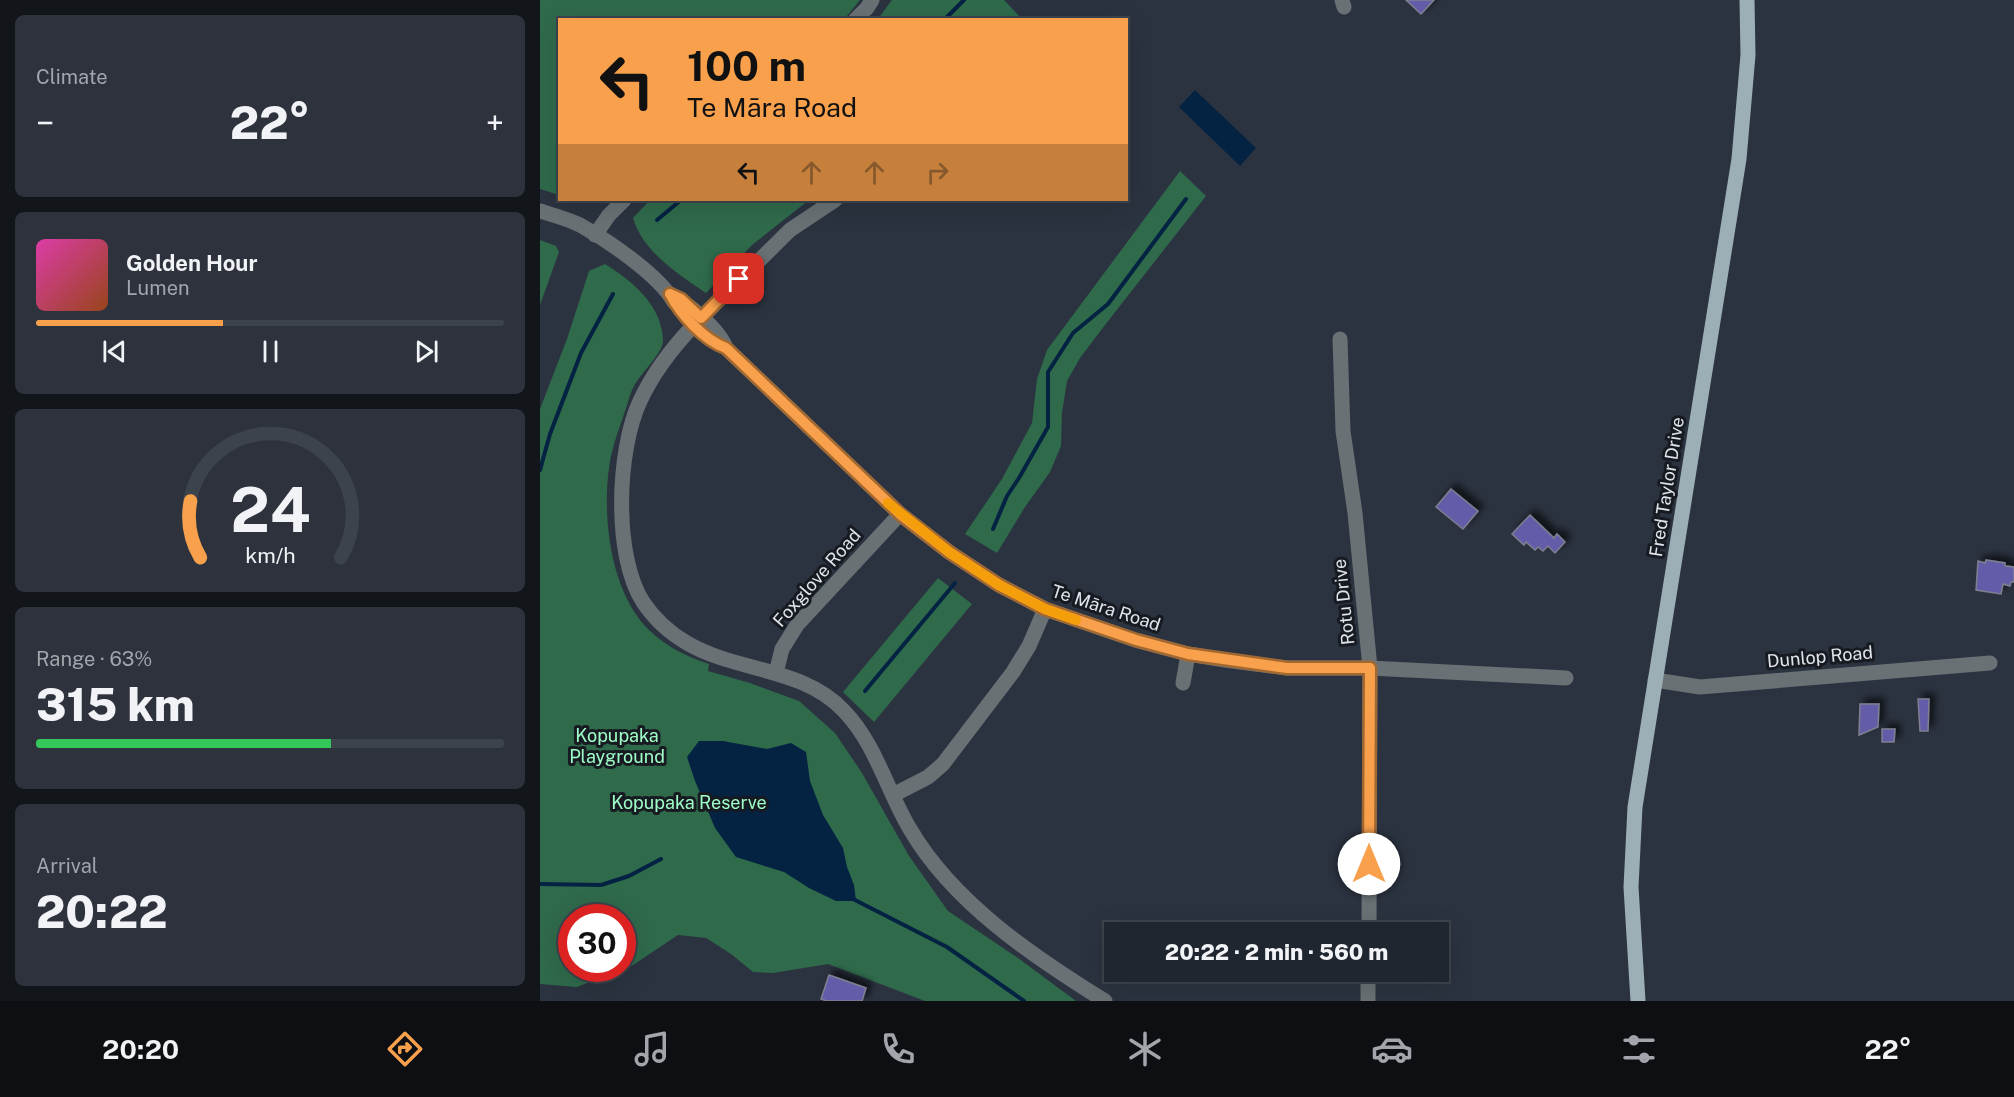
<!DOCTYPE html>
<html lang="en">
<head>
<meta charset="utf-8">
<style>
	:root { --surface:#202630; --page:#2d323c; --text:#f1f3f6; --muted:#a2a5ab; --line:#3d434c; --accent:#f8a04b }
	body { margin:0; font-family:"Public Sans",sans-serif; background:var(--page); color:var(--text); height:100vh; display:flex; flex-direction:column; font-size:22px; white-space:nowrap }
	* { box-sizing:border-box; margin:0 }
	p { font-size:20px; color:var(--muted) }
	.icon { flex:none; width:33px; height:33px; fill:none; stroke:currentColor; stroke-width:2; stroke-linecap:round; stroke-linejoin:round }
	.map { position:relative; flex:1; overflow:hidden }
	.panel { display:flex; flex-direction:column; gap:15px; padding:15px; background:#12151a; width:540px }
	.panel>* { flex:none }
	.top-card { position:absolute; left:18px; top:18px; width:570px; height:183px; border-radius:0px; box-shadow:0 6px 24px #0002,0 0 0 2px var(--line); background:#f8a04b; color:#111; overflow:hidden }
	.speed { position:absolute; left:18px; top:904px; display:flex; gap:12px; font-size:30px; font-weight:700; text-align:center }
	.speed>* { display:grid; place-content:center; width:78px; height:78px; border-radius:50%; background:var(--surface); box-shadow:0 6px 24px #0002,0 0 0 2px var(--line); line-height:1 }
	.speed .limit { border:9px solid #d22; background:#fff; color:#111 }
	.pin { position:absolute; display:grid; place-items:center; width:51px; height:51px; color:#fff; margin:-26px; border-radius:12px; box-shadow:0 3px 9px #0006 }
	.me { position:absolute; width:66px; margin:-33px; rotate:0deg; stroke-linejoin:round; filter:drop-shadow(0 0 4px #0008) }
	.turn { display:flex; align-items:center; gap:21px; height:126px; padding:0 30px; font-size:27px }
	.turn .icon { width:78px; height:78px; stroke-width:2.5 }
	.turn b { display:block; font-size:42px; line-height:51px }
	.lanes { display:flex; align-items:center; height:57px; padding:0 30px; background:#0003; justify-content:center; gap:30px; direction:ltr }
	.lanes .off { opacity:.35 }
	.big { font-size:45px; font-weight:800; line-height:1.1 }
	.panel .card { flex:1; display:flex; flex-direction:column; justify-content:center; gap:9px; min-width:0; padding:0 21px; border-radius:9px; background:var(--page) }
	.panel .dial { align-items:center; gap:0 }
	.dial svg { height:156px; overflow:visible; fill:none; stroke:var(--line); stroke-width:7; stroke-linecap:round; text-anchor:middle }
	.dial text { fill:var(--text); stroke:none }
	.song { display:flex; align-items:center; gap:18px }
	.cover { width:72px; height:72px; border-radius:9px; background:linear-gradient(135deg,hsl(320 70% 55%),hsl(20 70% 35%)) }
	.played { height:6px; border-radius:3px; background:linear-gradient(90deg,var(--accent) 40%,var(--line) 40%) }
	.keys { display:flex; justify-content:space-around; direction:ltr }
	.heat { display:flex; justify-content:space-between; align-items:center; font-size:33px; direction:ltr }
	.charge { height:9px; border-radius:4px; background:linear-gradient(90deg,#34c759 63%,var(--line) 0) }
	.trip { position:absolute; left:564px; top:922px; width:345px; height:60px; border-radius:0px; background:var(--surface); box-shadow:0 6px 24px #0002,0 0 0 2px var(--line); font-weight:800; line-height:60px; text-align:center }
	.tab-bar { display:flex; height:96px; justify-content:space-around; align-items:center; background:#0d0f13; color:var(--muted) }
	.tab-bar .icon { width:42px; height:42px }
	.tab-bar .selected { color:var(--accent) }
	.tab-bar b { font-size:27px; color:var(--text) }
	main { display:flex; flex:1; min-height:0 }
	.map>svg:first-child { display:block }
	.green { fill:#2f6a4b }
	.water { fill:#042242 }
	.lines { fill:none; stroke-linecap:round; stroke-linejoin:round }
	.stream { stroke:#042242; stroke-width:4 }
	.building { fill:#635ca8; stroke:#7f7f90; stroke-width:1.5; filter:url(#shadow) }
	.minor { stroke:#697175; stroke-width:15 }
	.major { stroke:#9dafb6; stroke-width:15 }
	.route-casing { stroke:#a16831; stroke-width:15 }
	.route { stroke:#f8a04b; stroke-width:10 }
	.slow { stroke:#f59e0b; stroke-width:10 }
	.labels { text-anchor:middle; stroke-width:6; stroke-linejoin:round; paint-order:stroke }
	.street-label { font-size:18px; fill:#dee3ec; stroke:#171b21 }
	.park-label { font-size:18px; fill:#9efdc7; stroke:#171b21 }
</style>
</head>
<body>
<main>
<section class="panel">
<div class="card"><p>Climate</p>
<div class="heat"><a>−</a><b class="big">22°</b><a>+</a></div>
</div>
<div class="card">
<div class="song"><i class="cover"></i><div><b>Golden Hour</b><p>Lumen</p></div></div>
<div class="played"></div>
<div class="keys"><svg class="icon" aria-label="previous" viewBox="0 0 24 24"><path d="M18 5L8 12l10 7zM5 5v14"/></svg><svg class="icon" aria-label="pause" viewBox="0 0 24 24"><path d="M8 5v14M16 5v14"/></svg><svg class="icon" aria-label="next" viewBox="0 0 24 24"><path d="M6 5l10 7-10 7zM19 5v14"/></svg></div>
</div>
<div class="card dial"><svg viewBox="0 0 100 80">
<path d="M14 69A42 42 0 1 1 86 69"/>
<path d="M14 69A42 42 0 0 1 9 40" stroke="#f8a04b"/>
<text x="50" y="56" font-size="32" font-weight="700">24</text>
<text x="50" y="72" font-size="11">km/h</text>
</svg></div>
<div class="card"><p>Range · 63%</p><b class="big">315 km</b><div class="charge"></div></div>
<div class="card"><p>Arrival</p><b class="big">20:22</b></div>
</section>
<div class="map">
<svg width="1474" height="1001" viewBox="0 0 1474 1001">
	<defs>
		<filter id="shadow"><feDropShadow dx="5.5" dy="-5.5" stdDeviation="3" flood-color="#0009"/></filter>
	</defs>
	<rect width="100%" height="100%" fill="#2b3340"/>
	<g class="green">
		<path d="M0 0H320L307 16 301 19 20 20 19 195 0 189Z"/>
		<path d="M352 0H464L482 19H338Z"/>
		<path d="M640 171 666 196 565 325 540 358 527 381 522 413 521 446 510 472 485 507 457 553 425 534 462 479 492 423 497 379 507 350Z"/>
		<path d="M110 200H269L212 245 166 293C138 274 103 252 93 218Z"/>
		<path d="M0 240 16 246 19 252 0 305Z"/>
		<path d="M65 264C92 281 122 305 123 340 124 352 100 374 94 386 90 393 88 403 85 411 79 429 71 450 69 468 62 519 71 594 110 631 127 647 148 657 169 664L168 671 210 683 259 701 295 733 322 773 369 856 408 911 478 958 536 1001H385L288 964 233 973 213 972 191 954 166 938 138 935 93 965 82 969V918H32V969H82L37 987 0 984V409L27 339 49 271Z"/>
		<path d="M398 578 432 604 334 722 303 692Z"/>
	</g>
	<g class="water">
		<path d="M655 90 716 148 700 166 639 107Z"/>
		<path d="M159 741H183L227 749 251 743 266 752 270 781 283 815 303 848 307 867 314 885 316 901H296L269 888 244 872 196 857 175 828 155 781 147 757Z"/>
	</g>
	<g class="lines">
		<g class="stream">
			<path d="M404 20 424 0"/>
			<path d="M117 220 141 200"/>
			<path d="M0 470 10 434 41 353 73 294"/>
			<path d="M453 529 467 496 479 478 508 427V372L533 333 568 304 646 199"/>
			<path d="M325 691 415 583"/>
			<path d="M0 884 61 885 89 876 121 859"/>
			<path d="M313 899 407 947 484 1001"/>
		</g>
	</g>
	<g class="building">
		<path d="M866 0H894L881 14Z"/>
		<path d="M911 489 938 511 923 529 896 507Z"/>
		<path d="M990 515 1014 538 1017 534 1025 542 1015 553 1008 546 1003 551 998 547 995 550 986 542 984 545 972 534Z"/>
		<path d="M1446 560 1465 563V566L1474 567V582H1471L1470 586 1463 584 1461 594 1436 590 1438 561 1445 563Z"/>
		<path d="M1378 699H1389L1388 731H1380Z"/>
		<path d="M1320 704H1339L1338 727 1319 735Z"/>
		<path d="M1342 729H1355L1354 742H1342Z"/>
		<path d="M289 975 326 988 322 1001H287L281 999Z"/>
	</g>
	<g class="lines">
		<g class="minor">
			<path d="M802 0 804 7"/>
			<path d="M315 20 327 8 332 0"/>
			<path d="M0 211C13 215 28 219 40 225 67 240 119 275 134 302"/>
			<path d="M55 235 69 215 84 200"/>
			<path d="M130 294C148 303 179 329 186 348L360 514 409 552 459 585 505 609 595 640 648 654 685 660 747 668H830L1026 678"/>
			<path d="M161 318 250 230 295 200"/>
			<path d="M154 325C133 347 113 373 100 401 77 450 73 555 103 602 115 620 128 632 147 643 196 672 263 667 304 711 336 744 347 791 370 829 413 903 494 957 565 1001"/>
			<path d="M800 339 803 431 815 513 830 668 829 933"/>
			<path d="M236 673 242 649 257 625 360 514"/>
			<path d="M1115 680 1160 687 1450 663"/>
			<path d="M643 683 648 654"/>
			<path d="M353 795 388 777 403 764 473 672 489 646 505 609"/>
			<path d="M828 1001V972"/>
		</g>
		<path class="major" d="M1098 1001 1091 887 1095 807 1199 159 1208 55 1207 0"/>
	</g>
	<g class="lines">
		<g class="route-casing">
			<path id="route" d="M199 279 161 318 141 299 130 294C141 315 164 340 186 348L360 514 409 552 459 585 505 609 596 640 648 654 747 668H830L829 864"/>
		</g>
		<use href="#route" class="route"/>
		<path class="slow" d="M348 503 409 552 459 585 505 609 536 620"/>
	</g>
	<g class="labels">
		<g class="street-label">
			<text transform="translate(1127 487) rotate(-81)" y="6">Fred Taylor Drive</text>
			<text transform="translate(277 578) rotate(-49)" y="6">Foxglove Road</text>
			<text transform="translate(804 602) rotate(-96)" y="6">Rotu Drive</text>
			<text transform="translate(566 608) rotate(18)" y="6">Te Māra Road</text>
			<text transform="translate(1280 657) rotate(-5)" y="6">Dunlop Road</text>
		</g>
		<g class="park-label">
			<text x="77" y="742">Kopupaka<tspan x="77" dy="21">Playground</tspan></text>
			<text x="149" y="809">Kopupaka Reserve</text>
		</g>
	</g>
</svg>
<div class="speed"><div class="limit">30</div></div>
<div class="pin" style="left:199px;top:279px;background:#d93025"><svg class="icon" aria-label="arrive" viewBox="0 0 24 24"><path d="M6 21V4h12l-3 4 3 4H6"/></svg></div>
<svg class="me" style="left:829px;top:864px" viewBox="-20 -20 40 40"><circle r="19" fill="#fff"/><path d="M0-13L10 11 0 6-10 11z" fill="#f8a04b"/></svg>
<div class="trip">20:22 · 2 min · 560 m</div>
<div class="top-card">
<div class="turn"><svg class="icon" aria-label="left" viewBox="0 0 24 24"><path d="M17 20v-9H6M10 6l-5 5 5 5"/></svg><div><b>100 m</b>Te Māra Road</div></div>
<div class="lanes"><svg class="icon" aria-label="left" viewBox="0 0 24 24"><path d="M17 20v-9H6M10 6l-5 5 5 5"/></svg><svg class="icon off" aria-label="ahead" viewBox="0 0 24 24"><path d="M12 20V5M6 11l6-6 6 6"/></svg><svg class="icon off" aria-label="ahead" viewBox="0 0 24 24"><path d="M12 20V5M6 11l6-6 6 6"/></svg><svg class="icon off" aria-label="right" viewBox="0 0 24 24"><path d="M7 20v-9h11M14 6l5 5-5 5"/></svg></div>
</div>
</div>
</main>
<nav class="tab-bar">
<b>20:20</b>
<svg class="icon selected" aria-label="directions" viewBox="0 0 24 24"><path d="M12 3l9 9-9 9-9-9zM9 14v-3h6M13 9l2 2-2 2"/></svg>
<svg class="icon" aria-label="music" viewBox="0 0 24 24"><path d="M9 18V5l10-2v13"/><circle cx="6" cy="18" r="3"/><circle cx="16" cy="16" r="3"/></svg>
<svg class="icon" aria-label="phone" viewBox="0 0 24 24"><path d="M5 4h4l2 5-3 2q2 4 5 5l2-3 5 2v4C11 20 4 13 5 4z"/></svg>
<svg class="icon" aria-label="climate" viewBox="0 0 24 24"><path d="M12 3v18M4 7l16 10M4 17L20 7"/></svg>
<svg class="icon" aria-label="car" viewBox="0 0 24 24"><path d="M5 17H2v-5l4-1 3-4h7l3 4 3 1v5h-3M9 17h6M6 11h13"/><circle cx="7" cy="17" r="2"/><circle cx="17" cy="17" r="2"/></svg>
<svg class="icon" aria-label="filters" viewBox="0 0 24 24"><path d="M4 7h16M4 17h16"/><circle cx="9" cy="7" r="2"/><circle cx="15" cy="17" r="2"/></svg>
<b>22°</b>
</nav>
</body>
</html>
